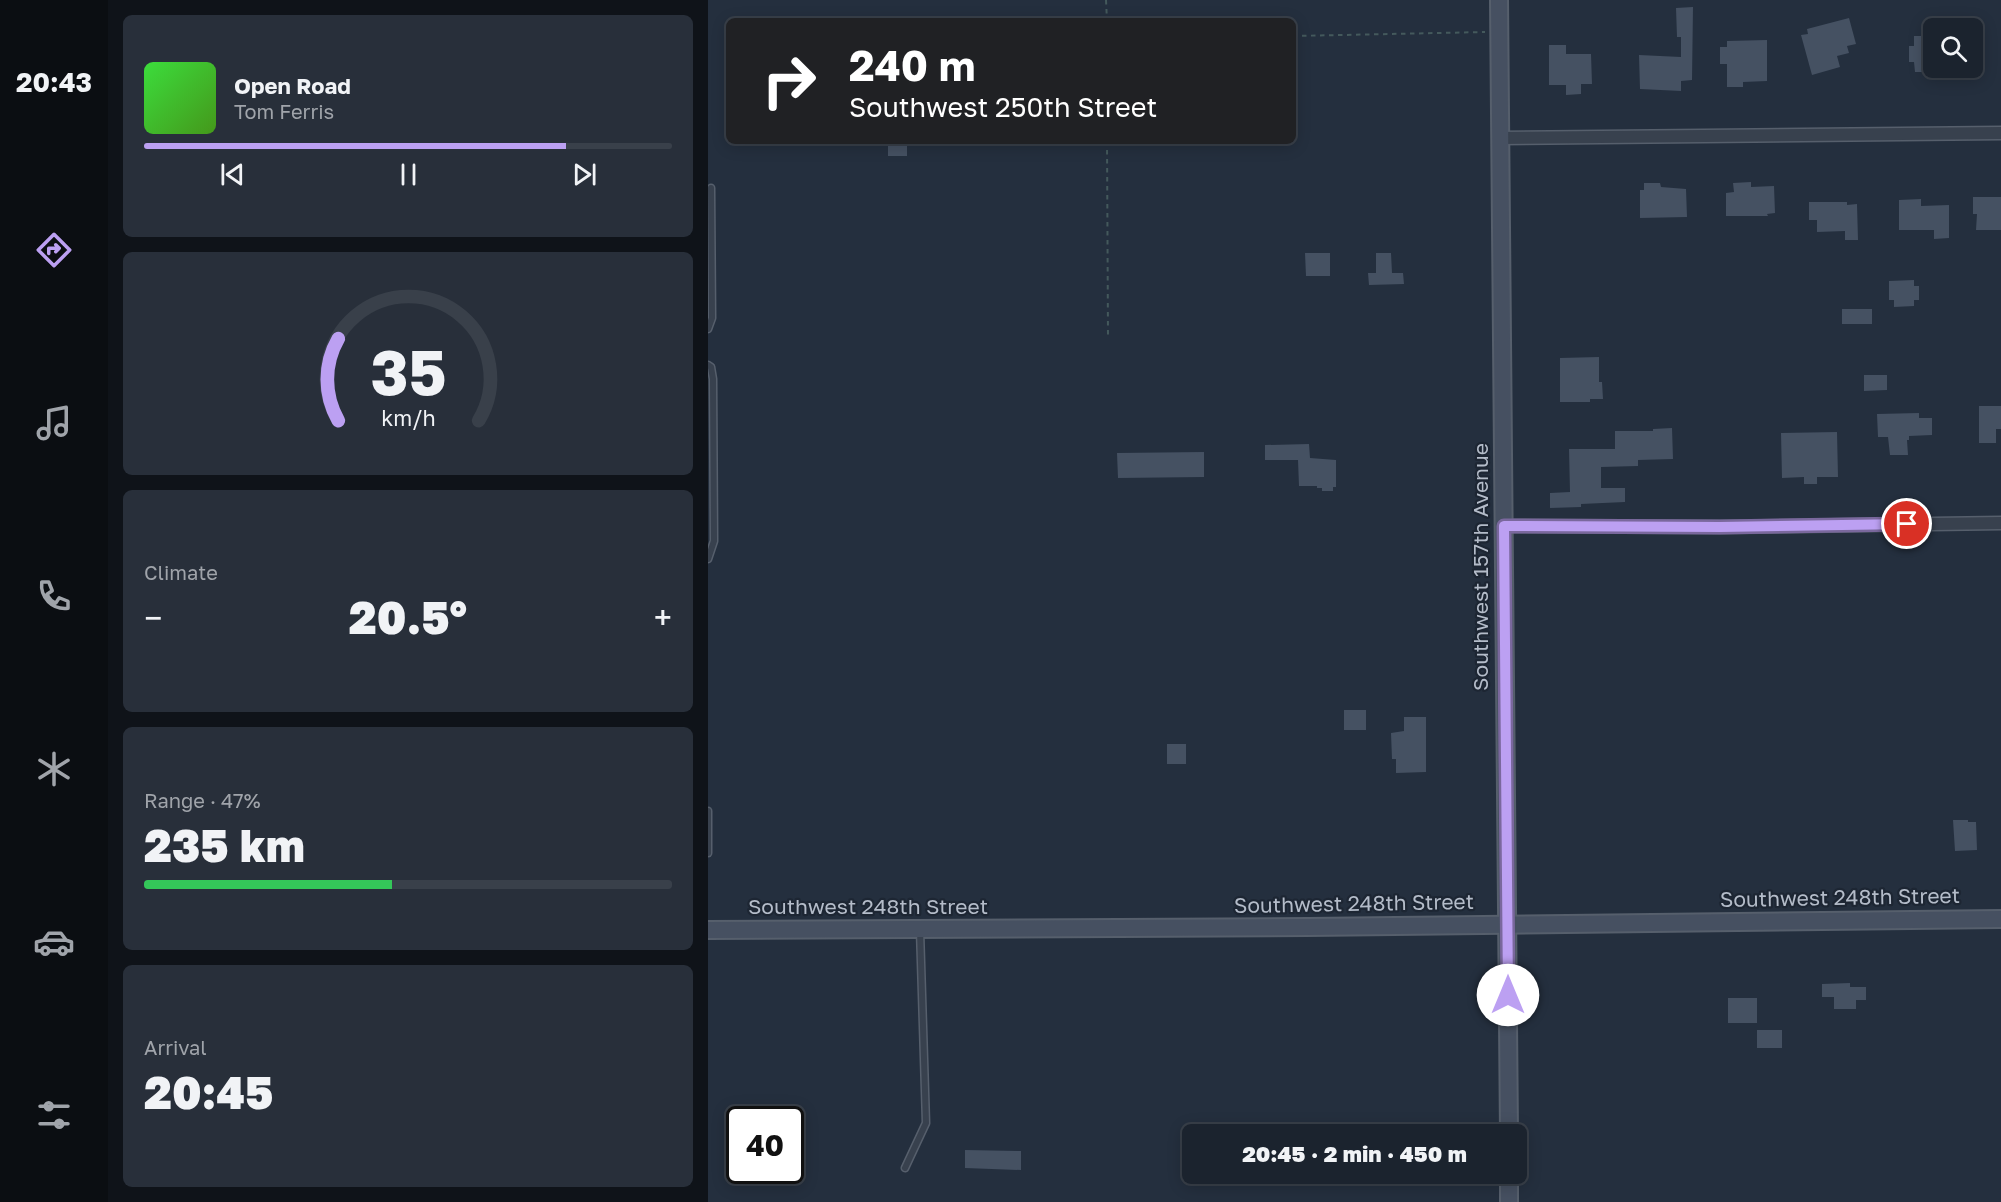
<!DOCTYPE html>
<html lang="en">
<head>
<meta charset="utf-8">
<style>
	:root { --surface:#1b232e; --page:#282f3a; --text:#f1f3f6; --muted:#a0a4aa; --line:#39404a; --accent:#bca0f2 }
	body { margin:0; font-family:"Golos Text",sans-serif; background:var(--page); color:var(--text); height:100vh; display:flex; flex-direction:column; font-size:22px; white-space:nowrap }
	* { box-sizing:border-box; margin:0 }
	p { font-size:20px; color:var(--muted) }
	.icon { flex:none; width:33px; height:33px; fill:none; stroke:currentColor; stroke-width:2; stroke-linecap:round; stroke-linejoin:round }
	.map { position:relative; flex:1; overflow:hidden }
	.side { display:flex; flex-direction:column; gap:15px; padding:15px; background:#0f1319; width:600px }
	.side>* { flex:none }
	.banner { position:absolute; left:18px; top:18px; width:570px; height:126px; border-radius:9px; box-shadow:0 3px 15px #0003,0 0 0 2px var(--line); background:#202124; color:#fff; overflow:hidden }
	.controls { position:absolute; left:1215px; top:18px; display:grid; gap:12px }
	.controls a { display:grid; place-items:center; width:60px; height:60px; border-radius:9px; background:var(--surface); box-shadow:0 3px 15px #0003,0 0 0 2px var(--line); font-size:30px }
	.speed { position:absolute; left:18px; top:1106px; display:flex; gap:12px; font-size:30px; font-weight:700; text-align:center }
	.speed>* { display:grid; place-content:center; width:78px; height:78px; border-radius:50%; background:var(--surface); box-shadow:0 3px 15px #0003,0 0 0 2px var(--line); line-height:1 }
	.speed .limit { border:3px solid #111; border-radius:9px; background:#fff; color:#111 }
	.pin { position:absolute; display:grid; place-items:center; width:51px; height:51px; color:#fff; margin:-26px; border:3px solid #fff; border-radius:50%; box-shadow:0 2px 6px #0007 }
	.me { position:absolute; width:66px; margin:-33px; rotate:0deg; stroke-linejoin:round; filter:drop-shadow(0 0 4px #0008) }
	.turn { display:flex; align-items:center; gap:21px; height:126px; padding:0 24px; font-size:27px }
	.turn .icon { width:78px; height:78px; stroke-width:2.5 }
	.turn b { display:block; font-size:42px; line-height:51px }
	.big { font-size:45px; font-weight:800; line-height:1.1 }
	.side .card { flex:1; display:flex; flex-direction:column; justify-content:center; gap:9px; min-width:0; padding:0 21px; border-radius:9px; background:var(--page) }
	.side .dial { align-items:center; gap:0 }
	.dial svg { height:156px; overflow:visible; fill:none; stroke:var(--line); stroke-width:7; stroke-linecap:round; text-anchor:middle }
	.dial text { fill:var(--text); stroke:none }
	.song { display:flex; align-items:center; gap:18px }
	.cover { width:72px; height:72px; border-radius:9px; background:linear-gradient(135deg,hsl(120 70% 55%),hsl(100 70% 35%)) }
	.played { height:6px; border-radius:3px; background:linear-gradient(90deg,var(--accent) 80%,var(--line) 80%) }
	.keys { display:flex; justify-content:space-around; direction:ltr }
	.heat { display:flex; justify-content:space-between; align-items:center; font-size:33px; direction:ltr }
	.charge { height:9px; border-radius:4px; background:linear-gradient(90deg,#34c759 47%,var(--line) 0) }
	.trip { position:absolute; left:474px; top:1124px; width:345px; height:60px; border-radius:9px; background:var(--surface); box-shadow:0 3px 15px #0003,0 0 0 2px var(--line); font-weight:800; line-height:60px; text-align:center }
	main { display:flex; flex:1; min-height:0 }
	.tab-bar { display:flex; flex-direction:column; width:108px; justify-content:space-around; align-items:center; background:#0b0e12; color:var(--muted) }
	.tab-bar .icon { width:42px; height:42px }
	.tab-bar .current { color:var(--accent) }
	.tab-bar b { font-size:27px; color:var(--text) }
	.map>svg:first-child { display:block }
	.building { fill:#455162 }
	.lines { fill:none; stroke-linecap:round; stroke-linejoin:round }
	.lane-casing { stroke:#565f6c; stroke-width:9 }
	.street-casing { stroke:#565f6c; stroke-width:15 }
	.secondary-casing { stroke:#565f6c; stroke-width:20 }
	.path { stroke:#44595c; stroke-width:2; stroke-dasharray:4.5 4.5; stroke-linecap:butt }
	.lane { stroke:#38414e; stroke-width:6 }
	.street { stroke:#38414e; stroke-width:12 }
	.secondary { stroke:#465061; stroke-width:16 }
	.route-casing { stroke:#7a689d; stroke-width:15 }
	.route { stroke:#bca0f2; stroke-width:10 }
	.labels { text-anchor:middle; stroke-width:4.5; stroke-linejoin:round; paint-order:stroke }
	.street-label { font-size:21px; fill:#b4bcc9; stroke:#1d2633 }
</style>
</head>
<body>
<main>
<nav class="tab-bar">
<b>20:43</b>
<svg class="icon current" aria-label="directions" viewBox="0 0 24 24"><path d="M12 3l9 9-9 9-9-9zM9 14v-3h6M13 9l2 2-2 2"/></svg>
<svg class="icon" aria-label="music" viewBox="0 0 24 24"><path d="M9 18V5l10-2v13"/><circle cx="6" cy="18" r="3"/><circle cx="16" cy="16" r="3"/></svg>
<svg class="icon" aria-label="phone" viewBox="0 0 24 24"><path d="M5 4h4l2 5-3 2q2 4 5 5l2-3 5 2v4C11 20 4 13 5 4z"/></svg>
<svg class="icon" aria-label="climate" viewBox="0 0 24 24"><path d="M12 3v18M4 7l16 10M4 17L20 7"/></svg>
<svg class="icon" aria-label="car" viewBox="0 0 24 24"><path d="M5 17H2v-5l4-1 3-4h7l3 4 3 1v5h-3M9 17h6M6 11h13"/><circle cx="7" cy="17" r="2"/><circle cx="17" cy="17" r="2"/></svg>
<svg class="icon" aria-label="filters" viewBox="0 0 24 24"><path d="M4 7h16M4 17h16"/><circle cx="9" cy="7" r="2"/><circle cx="15" cy="17" r="2"/></svg>
</nav>
<section class="side">
<div class="card">
<div class="song"><i class="cover"></i><div><b>Open Road</b><p>Tom Ferris</p></div></div>
<div class="played"></div>
<div class="keys"><svg class="icon" aria-label="previous" viewBox="0 0 24 24"><path d="M18 5L8 12l10 7zM5 5v14"/></svg><svg class="icon" aria-label="pause" viewBox="0 0 24 24"><path d="M8 5v14M16 5v14"/></svg><svg class="icon" aria-label="next" viewBox="0 0 24 24"><path d="M6 5l10 7-10 7zM19 5v14"/></svg></div>
</div>
<div class="card dial"><svg viewBox="0 0 100 80">
<path d="M14 69A42 42 0 1 1 86 69"/>
<path d="M14 69A42 42 0 0 1 14 27" stroke="#bca0f2"/>
<text x="50" y="56" font-size="32" font-weight="700">35</text>
<text x="50" y="72" font-size="11">km/h</text>
</svg></div>
<div class="card"><p>Climate</p>
<div class="heat"><a>−</a><b class="big">20.5°</b><a>+</a></div>
</div>
<div class="card"><p>Range · 47%</p><b class="big">235 km</b><div class="charge"></div></div>
<div class="card"><p>Arrival</p><b class="big">20:45</b></div>
</section>
<div class="map">
<svg width="1293" height="1202" viewBox="0 0 1293 1202">
	<rect width="100%" height="100%" fill="#242f3e"/>
	<g class="building">
		<path d="M985 7 984 80 973 81V91L932 89 931 55 973 57V37H969L968 8Z"/>
		<path d="M1141 18 1148 44 1139 46 1141 53 1129 56 1132 67 1104 75 1093 35 1100 34 1099 29Z"/>
		<path d="M1206 36H1226V72H1207L1206 62H1201V46H1206Z"/>
		<path d="M1059 40V81L1035 82V87H1019V64H1012V47H1019V41Z"/>
		<path d="M841 45H858V54H883L884 84H873V94L858 95V85H841Z"/>
		<rect x="180" y="141" width="19" height="15"/>
		<path d="M1043 182V187L1066 186 1067 213 1059 214 1060 216H1018V193L1026 192 1025 183Z"/>
		<path d="M936 183H952L953 187 978 189 979 217 932 218V190H936Z"/>
		<path d="M1265 197H1293V230H1268L1269 214H1265Z"/>
		<path d="M1213 199V206L1241 205V238L1226 239V230H1191V200Z"/>
		<path d="M1101 202H1139V205L1149 204 1150 240H1137V231L1109 232V220H1101Z"/>
		<path d="M597 253H622V276H598Z"/>
		<path d="M668 253H683L684 273H695L696 284 661 285 660 273H668Z"/>
		<path d="M1206 280V286H1211V300H1206V306L1186 307V300H1181V281Z"/>
		<rect x="1134" y="309" width="30" height="15"/>
		<path d="M891 357V382H894L895 399H882V402H852V358Z"/>
		<path d="M1156 375H1179V390L1156 391Z"/>
		<path d="M1271 406H1293V429H1288V443H1271Z"/>
		<path d="M1211 413V418H1224V435L1201 436V440H1199L1200 455H1182L1180 437H1170L1169 414Z"/>
		<path d="M964 428 965 459 930 460V466L893 467V488H917V502L873 504V507L842 508V493L862 492 861 449H907V431H945V429Z"/>
		<path d="M1129 432 1130 477H1109V484H1096V477L1074 478 1073 433Z"/>
		<path d="M601 444 602 458 628 460V487H625V491H614V488H609V486H591L590 460H557V445Z"/>
		<path d="M496 452V477L410 478 409 453Z"/>
		<rect x="636" y="710" width="22" height="20"/>
		<path d="M696 717H718V772L688 773V759H684L683 733 696 731Z"/>
		<rect x="459" y="744" width="19" height="20"/>
		<path d="M1245 820H1260V822H1268L1269 850 1247 851Z"/>
		<path d="M1142 983V987H1158V1000H1148V1009H1126V997H1114V984Z"/>
		<rect x="1020" y="998" width="29" height="25"/>
		<rect x="1049" y="1030" width="25" height="18"/>
		<path d="M257 1150 313 1151V1170L257 1168Z"/>
	</g>
	<g class="lines">
		<g class="lane-casing">
			<g id="lane">
				<path d="M0 329 4 318 3 188"/>
				<path d="M0 365 3 367 5 379 6 541 0 559"/>
				<path d="M0 811V853"/>
				<path d="M197 1168 218 1123 212 930"/>
			</g>
		</g>
		<g class="street-casing">
			<g id="street">
				<path d="M792 138 1293 133"/>
				<path d="M796 526 1012 527 1293 523"/>
			</g>
		</g>
		<g class="secondary-casing">
			<g id="secondary">
				<path d="M791 0 801 1134"/>
				<path d="M0 930 600 927 1293 919"/>
				<path d="M801 1173V1202"/>
			</g>
		</g>
		<g class="path">
			<path d="M398 0 399 21"/>
			<path d="M585 36 777 32"/>
			<path d="M399 141 400 337"/>
		</g>
		<use href="#lane" class="lane"/>
		<use href="#street" class="street"/>
		<use href="#secondary" class="secondary"/>
	</g>
	<g class="lines">
		<g class="route-casing">
			<path id="route" d="M800 995 796 526 1012 527 1199 524"/>
		</g>
		<use href="#route" class="route"/>
	</g>
	<g class="labels">
		<g class="street-label">
			<text transform="translate(773 567) rotate(-90)" y="7">Southwest 157th Avenue</text>
			<text transform="translate(1132 898) rotate(-1)" y="7">Southwest 248th Street</text>
			<text transform="translate(646 904) rotate(-1)" y="7">Southwest 248th Street</text>
			<text x="160" y="914">Southwest 248th Street</text>
		</g>
	</g>
</svg>
<div class="controls">
<a><svg class="icon" aria-label="search" viewBox="0 0 24 24"><circle cx="10" cy="10" r="6"/><path d="M15 15l6 6"/></svg></a>
</div>
<div class="speed"><div class="limit">40</div></div>
<div class="pin" style="left:1199px;top:524px;background:#d93025"><svg class="icon" aria-label="arrive" viewBox="0 0 24 24"><path d="M6 21V4h12l-3 4 3 4H6"/></svg></div>
<svg class="me" style="left:800px;top:995px" viewBox="-20 -20 40 40"><circle r="19" fill="#fff"/><path d="M0-13L10 11 0 6-10 11z" fill="#bca0f2"/></svg>
<div class="trip">20:45 · 2 min · 450 m</div>
<div class="banner">
<div class="turn"><svg class="icon" aria-label="right" viewBox="0 0 24 24"><path d="M7 20v-9h11M14 6l5 5-5 5"/></svg><div><b>240 m</b>Southwest 250th Street</div></div>
</div>
</div>
</main>
</body>
</html>
